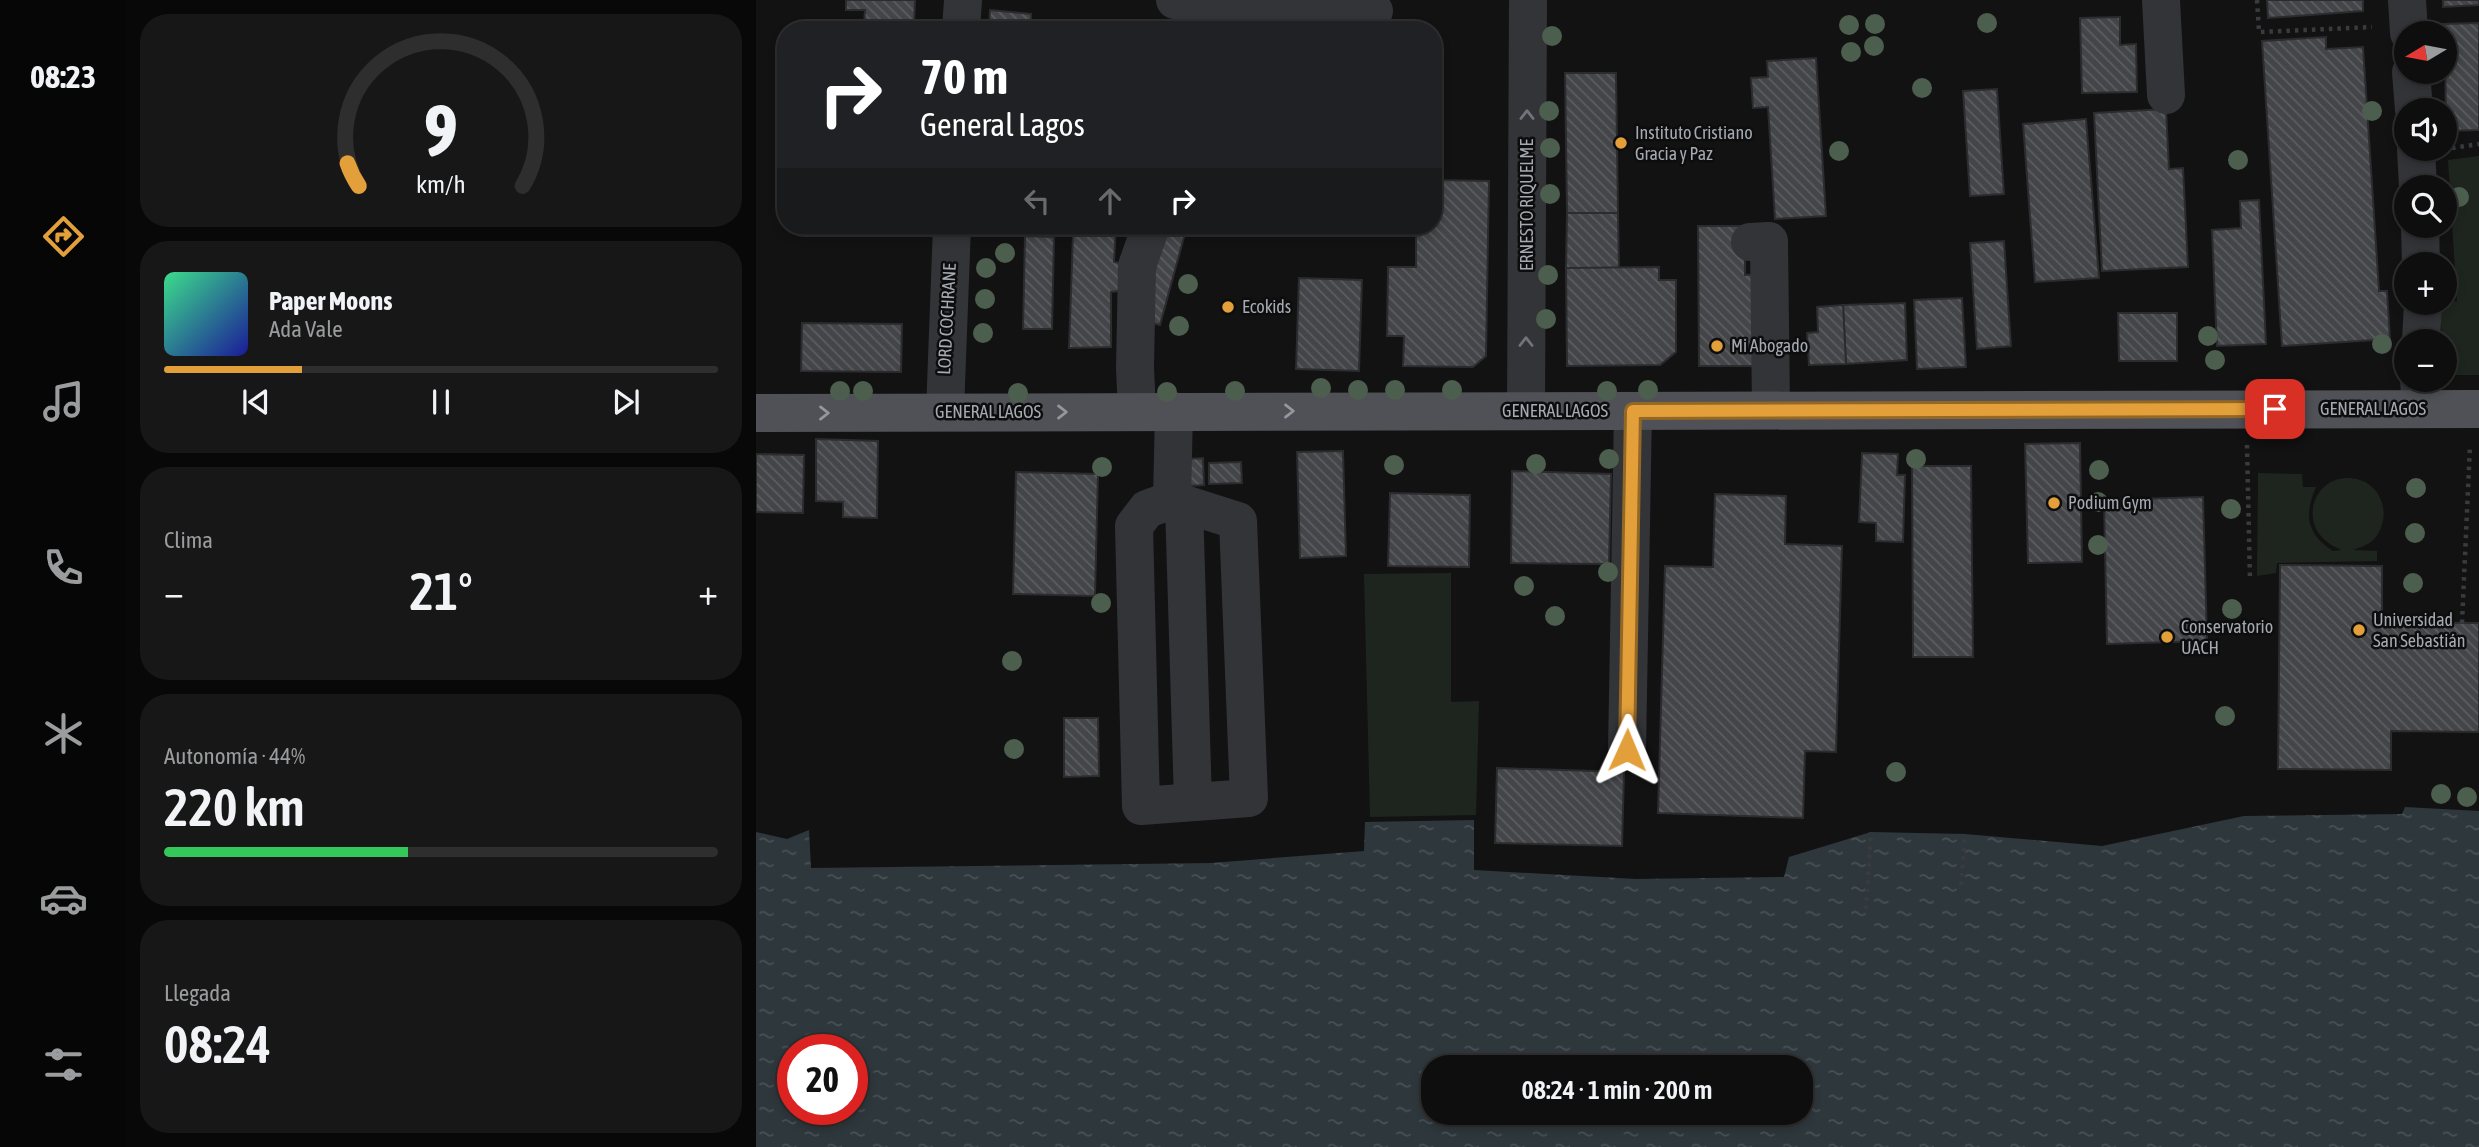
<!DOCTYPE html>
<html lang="es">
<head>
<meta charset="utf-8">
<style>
	:root { --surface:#0e0e0e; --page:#171717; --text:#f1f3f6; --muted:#9b9c9e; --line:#2e2e2e; --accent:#e29f3a }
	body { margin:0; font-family:"Asap Condensed",sans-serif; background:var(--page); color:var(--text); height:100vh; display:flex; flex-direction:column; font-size:26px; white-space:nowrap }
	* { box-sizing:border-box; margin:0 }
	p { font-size:23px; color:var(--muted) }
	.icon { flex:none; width:38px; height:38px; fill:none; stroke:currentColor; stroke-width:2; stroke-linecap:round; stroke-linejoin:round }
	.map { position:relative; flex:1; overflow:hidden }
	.side { display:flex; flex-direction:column; gap:14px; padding:14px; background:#080808; width:630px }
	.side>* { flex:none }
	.top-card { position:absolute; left:21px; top:21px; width:665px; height:214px; border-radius:28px; box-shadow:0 4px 10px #0003,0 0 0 2px var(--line); background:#202124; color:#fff; overflow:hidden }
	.needle { width:46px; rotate:260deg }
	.fabs { position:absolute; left:1638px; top:21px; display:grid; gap:14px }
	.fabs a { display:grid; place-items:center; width:63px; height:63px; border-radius:50%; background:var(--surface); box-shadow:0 4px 10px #0003,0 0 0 2px var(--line); font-size:35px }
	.speed { position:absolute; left:21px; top:1034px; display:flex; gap:14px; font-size:35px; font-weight:700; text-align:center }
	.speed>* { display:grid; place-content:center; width:91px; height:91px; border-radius:50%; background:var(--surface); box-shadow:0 4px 10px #0003,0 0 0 2px var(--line); line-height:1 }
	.speed .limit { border:10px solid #d22; background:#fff; color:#111 }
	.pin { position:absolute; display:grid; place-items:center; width:60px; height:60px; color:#fff; margin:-30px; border-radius:14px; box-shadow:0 4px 10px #0006 }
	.me { position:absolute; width:77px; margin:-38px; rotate:1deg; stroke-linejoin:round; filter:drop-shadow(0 0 5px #0008) }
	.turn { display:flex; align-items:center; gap:24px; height:147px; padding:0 28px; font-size:32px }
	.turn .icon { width:91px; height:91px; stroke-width:2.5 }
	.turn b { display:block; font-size:49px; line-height:60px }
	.lanes { display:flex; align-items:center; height:66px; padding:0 28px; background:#0003; justify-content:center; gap:35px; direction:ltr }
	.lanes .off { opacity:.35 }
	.big { font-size:52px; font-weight:600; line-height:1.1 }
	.side .tile { flex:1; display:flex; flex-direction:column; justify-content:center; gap:10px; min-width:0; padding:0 24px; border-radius:28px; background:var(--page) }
	.side .dial { align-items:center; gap:0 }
	.dial svg { height:182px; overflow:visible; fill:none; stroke:var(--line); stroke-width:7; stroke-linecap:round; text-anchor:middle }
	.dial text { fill:var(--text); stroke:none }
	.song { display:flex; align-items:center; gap:21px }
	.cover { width:84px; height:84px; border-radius:10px; background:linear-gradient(135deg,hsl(150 70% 55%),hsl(240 70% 35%)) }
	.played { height:7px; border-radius:4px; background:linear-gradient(90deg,var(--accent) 25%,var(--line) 25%) }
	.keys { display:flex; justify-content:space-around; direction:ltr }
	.heat { display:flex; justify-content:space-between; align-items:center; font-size:38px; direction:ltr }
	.charge { height:10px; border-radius:5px; background:linear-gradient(90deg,#34c759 44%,var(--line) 0) }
	.trip { position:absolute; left:665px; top:1055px; width:392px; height:70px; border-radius:28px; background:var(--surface); box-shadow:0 4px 10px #0003,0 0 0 2px var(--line); font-weight:600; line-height:70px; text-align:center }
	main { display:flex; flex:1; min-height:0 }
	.tab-bar { display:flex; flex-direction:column; width:126px; justify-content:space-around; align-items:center; background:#060606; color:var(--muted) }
	.tab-bar .icon { width:49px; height:49px }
	.tab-bar .on { color:var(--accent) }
	.tab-bar b { font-size:32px; color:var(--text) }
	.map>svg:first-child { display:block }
	.green { fill:#1e251f }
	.water { fill:url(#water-ripples); fill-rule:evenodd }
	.building { fill:url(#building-back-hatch); stroke:#2c2c2f; stroke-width:2 }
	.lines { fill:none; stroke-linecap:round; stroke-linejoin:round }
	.path { stroke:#393b3e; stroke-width:4.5; stroke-dasharray:3.5 5; stroke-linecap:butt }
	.minor { stroke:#333438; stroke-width:38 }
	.major { stroke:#4f5156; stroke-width:38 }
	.tree { fill:#4c5e4d }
	.oneway { stroke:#71747b }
	.oneway2 { stroke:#9397a0 }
	.route-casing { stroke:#936726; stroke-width:18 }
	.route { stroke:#e29f3a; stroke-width:12 }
	.poi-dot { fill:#e29f3a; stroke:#0d0d0e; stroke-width:2.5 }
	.labels { text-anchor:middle; stroke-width:5; stroke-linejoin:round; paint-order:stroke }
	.poi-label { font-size:18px; fill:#a4a9b2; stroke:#0d0d0e; text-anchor:start }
	.street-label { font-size:18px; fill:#a4a9b2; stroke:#0d0d0e }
</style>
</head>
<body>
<main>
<nav class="tab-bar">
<b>08:23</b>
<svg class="icon on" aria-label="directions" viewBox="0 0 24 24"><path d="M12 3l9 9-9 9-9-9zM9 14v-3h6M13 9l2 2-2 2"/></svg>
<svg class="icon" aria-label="music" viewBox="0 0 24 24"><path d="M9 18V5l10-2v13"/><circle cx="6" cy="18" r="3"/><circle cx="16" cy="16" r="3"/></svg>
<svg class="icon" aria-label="phone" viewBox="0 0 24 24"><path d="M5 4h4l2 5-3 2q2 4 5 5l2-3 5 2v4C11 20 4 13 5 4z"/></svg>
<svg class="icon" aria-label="climate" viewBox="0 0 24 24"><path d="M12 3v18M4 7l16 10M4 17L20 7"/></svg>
<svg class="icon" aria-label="car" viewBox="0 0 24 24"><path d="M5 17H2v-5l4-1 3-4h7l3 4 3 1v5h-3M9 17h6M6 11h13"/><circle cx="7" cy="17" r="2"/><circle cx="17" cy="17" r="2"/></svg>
<svg class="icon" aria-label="filters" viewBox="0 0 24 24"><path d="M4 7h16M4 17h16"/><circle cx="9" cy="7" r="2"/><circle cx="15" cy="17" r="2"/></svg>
</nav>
<section class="side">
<div class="tile dial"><svg viewBox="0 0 100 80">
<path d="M14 69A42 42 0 1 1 86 69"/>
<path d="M14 69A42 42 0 0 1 9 59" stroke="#e29f3a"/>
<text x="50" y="56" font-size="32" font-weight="700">9</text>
<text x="50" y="72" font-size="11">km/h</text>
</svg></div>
<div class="tile">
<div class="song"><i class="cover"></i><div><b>Paper Moons</b><p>Ada Vale</p></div></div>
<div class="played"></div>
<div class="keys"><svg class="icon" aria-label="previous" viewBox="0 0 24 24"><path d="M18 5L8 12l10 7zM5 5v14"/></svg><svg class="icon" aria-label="pause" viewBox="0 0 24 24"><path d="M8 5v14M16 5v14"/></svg><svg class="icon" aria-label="next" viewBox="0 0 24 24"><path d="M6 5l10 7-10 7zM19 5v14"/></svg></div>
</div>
<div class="tile"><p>Clima</p>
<div class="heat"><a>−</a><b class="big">21°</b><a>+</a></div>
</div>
<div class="tile"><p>Autonomía · 44%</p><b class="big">220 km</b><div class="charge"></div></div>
<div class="tile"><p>Llegada</p><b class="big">08:24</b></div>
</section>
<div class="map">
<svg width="1723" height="1147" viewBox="0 0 1723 1147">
	<defs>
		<pattern id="water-ripples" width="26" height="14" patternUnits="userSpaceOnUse" patternTransform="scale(1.75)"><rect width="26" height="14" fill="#2e373c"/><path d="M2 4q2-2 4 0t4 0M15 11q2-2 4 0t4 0" fill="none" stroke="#495156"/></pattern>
		<pattern id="building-back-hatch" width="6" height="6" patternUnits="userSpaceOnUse" patternTransform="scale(1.75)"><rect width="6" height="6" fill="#434548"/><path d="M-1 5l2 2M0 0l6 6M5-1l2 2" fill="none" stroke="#5b5d60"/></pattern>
	</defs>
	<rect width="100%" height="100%" fill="#121213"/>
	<g class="green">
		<path d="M1723 156V375H1689V341H1686L1684 304 1701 301 1692 160Z"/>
		<path d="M1502 473 1546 474 1547 487H1560C1548 514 1550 534 1577 551L1586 550C1534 531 1558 466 1604 480 1628 488 1635 518 1619 538 1613 545 1605 547 1597 550L1621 551V561L1521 563 1520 573 1501 576Z"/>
		<path d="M695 573V702L723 701 720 815 614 817 608 574Z"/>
	</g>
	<path class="water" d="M1649 807 1723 811V1147H0V832L31 839 53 830 55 868 455 863 608 851 609 822 718 820V870L880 879 1028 877 1033 857 1115 832 1209 834 1346 846 1488 816 1646 814ZM96 1050V1110H37V1050ZM677 1068H1045V1113H677Z"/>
	<g class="building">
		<path d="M90 0H159L158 25 108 23 109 10H90Z"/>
		<path d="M1511 0H1607V11L1512 18Z"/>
		<path d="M1687 0H1723V5L1687 7Z"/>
		<path d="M234 10 275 14V30H233Z"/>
		<path d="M1364 17V45L1380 44 1381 92 1326 93 1324 18Z"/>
		<path d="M1723 23V130L1690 131 1689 33H1686V24Z"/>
		<path d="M1570 37V49L1607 47 1623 291H1631L1634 339 1526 346 1506 41Z"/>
		<path d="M1060 58 1070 216 1019 219 1012 107 997 108 995 78 1012 77 1011 61Z"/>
		<path d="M809 73H860L862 213H811Z"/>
		<path d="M1241 89 1248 194 1214 196 1207 91Z"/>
		<path d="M1410 109 1413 169 1427 168 1432 267 1346 271 1338 113Z"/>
		<path d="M1330 119 1343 278 1279 282 1267 124Z"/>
		<path d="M677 180 733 181 730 356 717 367 647 366 648 336H631L632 267H660V226H677Z"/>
		<path d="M1503 200 1510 344 1461 346 1456 230 1485 228 1484 201Z"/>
		<path d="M811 213H862L863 268H810Z"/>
		<path d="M320 226H360L358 262 364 263 363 291 355 292V347L313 348 317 235Z"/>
		<path d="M411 226H431L404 325 385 320Z"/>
		<path d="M942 226H989V275L1007 274 1008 366H943Z"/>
		<path d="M269 236 298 237 296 329H267Z"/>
		<path d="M1248 241 1255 346 1221 349 1214 243Z"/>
		<path d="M903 267V280H920V352L904 365 811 366 810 268Z"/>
		<path d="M543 278 606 280 603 371 540 369Z"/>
		<path d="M1206 298 1210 367 1161 369 1158 300Z"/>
		<path d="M1149 303 1151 360 1090 364 1087 305Z"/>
		<path d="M1087 305 1090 364 1053 365 1051 333 1062 332 1061 307Z"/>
		<path d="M1362 313H1421V361H1363Z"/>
		<path d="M46 323 146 324 145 372 45 371Z"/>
		<path d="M60 439 122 441 121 518 87 517V502L60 501Z"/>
		<path d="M1324 443 1326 562 1272 563 1269 444Z"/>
		<path d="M587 451 590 556 544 558 541 452Z"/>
		<path d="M1106 453 1142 454 1141 475H1149L1147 542 1120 541V523L1103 522Z"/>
		<path d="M0 454 48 455 47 513 0 512Z"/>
		<path d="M447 458 448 485 432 486 431 459Z"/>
		<path d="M485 462 486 483 453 484V463Z"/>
		<path d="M1156 466H1215L1217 657H1157Z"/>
		<path d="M756 471 855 474 853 564 755 563Z"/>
		<path d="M260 472 342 474 339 596 257 594Z"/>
		<path d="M634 493 714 495 713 567 632 566Z"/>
		<path d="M959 494 1030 496 1029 544 1086 546 1080 752 1049 751 1047 818 902 813 909 566 957 567Z"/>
		<path d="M1447 497 1451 641 1351 644 1348 500Z"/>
		<path d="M1524 565 1626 566V622L1723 623V732L1635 731V770L1522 769Z"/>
		<path d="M308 718H342L343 776 308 777Z"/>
		<path d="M741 768 868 772 866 846 739 843Z"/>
	</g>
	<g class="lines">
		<g class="path">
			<path d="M1501 0 1503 32 1616 27"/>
			<path d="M1696 148 1723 144"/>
			<path d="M1491 445 1494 581"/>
			<path d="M1706 623 1714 445"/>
			<path d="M1205 885 1209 834"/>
			<path d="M1110 909 1115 832"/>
		</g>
		<g class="minor">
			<path d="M419 0 618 11"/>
			<path d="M1405 0 1410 95"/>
			<path d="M1651 0 1653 33"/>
			<path d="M205 30 207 0"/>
			<path d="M1655 72 1658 110"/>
			<path d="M1660 149 1662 187"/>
			<path d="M1664 226 1665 264"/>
			<path d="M994 242 1013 241 1015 410"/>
			<path d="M1665 341 1667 303"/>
			<path d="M1663 380 1665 409"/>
			<path d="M770 410 772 0"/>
			<path d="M381 411 379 368 381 266 395 226"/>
			<path d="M189 412 196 226"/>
			<path d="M416 500 482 521 493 798 385 806 378 526 391 509Z"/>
			<path d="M416 500 418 411"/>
			<path d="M428 504 437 802"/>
			<path d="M871 750 877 411"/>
		</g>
		<path class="major" d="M0 413 1723 409"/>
	</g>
	<g class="tree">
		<circle cx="1231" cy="23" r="10"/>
		<circle cx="1119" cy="24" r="10"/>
		<circle cx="1093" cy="25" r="10"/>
		<circle cx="796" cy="36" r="10"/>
		<circle cx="1118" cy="46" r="10"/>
		<circle cx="1095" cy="52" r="10"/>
		<circle cx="1166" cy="88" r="10"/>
		<circle cx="793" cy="111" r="10"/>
		<circle cx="1616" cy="111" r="10"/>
		<circle cx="794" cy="148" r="10"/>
		<circle cx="1083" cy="151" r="10"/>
		<circle cx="1482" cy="160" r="10"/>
		<circle cx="794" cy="194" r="10"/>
		<circle cx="1703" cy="197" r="10"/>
		<circle cx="249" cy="253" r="10"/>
		<circle cx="230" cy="268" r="10"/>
		<circle cx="792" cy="275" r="10"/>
		<circle cx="432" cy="284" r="10"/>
		<circle cx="229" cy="299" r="10"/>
		<circle cx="790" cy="319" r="10"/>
		<circle cx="423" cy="326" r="10"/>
		<circle cx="227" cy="333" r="10"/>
		<circle cx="1452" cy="336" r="10"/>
		<circle cx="1626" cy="344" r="10"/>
		<circle cx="1459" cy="360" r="10"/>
		<circle cx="565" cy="388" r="10"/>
		<circle cx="602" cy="390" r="10"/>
		<circle cx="639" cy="390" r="10"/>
		<circle cx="696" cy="390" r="10"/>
		<circle cx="892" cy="390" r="10"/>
		<circle cx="84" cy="391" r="10"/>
		<circle cx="107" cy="391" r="10"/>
		<circle cx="479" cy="391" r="10"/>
		<circle cx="851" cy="391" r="10"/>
		<circle cx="411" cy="392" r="10"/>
		<circle cx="262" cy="393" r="10"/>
		<circle cx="853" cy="459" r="10"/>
		<circle cx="1160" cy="459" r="10"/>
		<circle cx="780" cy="464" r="10"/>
		<circle cx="638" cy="465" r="10"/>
		<circle cx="346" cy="467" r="10"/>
		<circle cx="1343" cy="470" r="10"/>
		<circle cx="1660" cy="488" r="10"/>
		<circle cx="1342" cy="502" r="10"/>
		<circle cx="1475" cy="509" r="10"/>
		<circle cx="1659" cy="533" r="10"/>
		<circle cx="1342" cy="545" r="10"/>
		<circle cx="852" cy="572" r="10"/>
		<circle cx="1657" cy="583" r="10"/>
		<circle cx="768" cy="586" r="10"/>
		<circle cx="345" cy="603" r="10"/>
		<circle cx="1476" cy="609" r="10"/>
		<circle cx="799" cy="616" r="10"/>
		<circle cx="256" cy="661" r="10"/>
		<circle cx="1469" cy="716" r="10"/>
		<circle cx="258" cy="749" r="10"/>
		<circle cx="1140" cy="772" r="10"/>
		<circle cx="1685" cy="794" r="10"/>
		<circle cx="1711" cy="797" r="10"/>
	</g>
	<defs><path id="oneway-chevron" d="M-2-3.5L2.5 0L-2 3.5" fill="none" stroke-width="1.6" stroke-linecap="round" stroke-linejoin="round" transform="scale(1.75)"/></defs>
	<g class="oneway">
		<use href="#oneway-chevron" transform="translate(771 115) rotate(-90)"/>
		<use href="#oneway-chevron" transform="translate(770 342) rotate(-90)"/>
	</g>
	<g class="oneway2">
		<use href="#oneway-chevron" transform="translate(533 411)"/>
		<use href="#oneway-chevron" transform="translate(306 412)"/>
		<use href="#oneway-chevron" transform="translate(68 413)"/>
	</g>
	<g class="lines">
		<g class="route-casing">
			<path id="route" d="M871 750 877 411 1519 409"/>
		</g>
		<use href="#route" class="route"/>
	</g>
	<g class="poi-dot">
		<circle cx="865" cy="143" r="7"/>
		<circle cx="472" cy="307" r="7"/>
		<circle cx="961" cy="346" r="7"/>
		<circle cx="1298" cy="503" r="7"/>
		<circle cx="1603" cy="630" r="7"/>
		<circle cx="1411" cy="637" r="7"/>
	</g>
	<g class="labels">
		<g class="poi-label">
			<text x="879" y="139">Instituto Cristiano<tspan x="879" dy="21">Gracia y Paz</tspan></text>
			<text x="486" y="313">Ecokids</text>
			<text x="975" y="352">Mi Abogado</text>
			<text x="1312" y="509">Podium Gym</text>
			<text x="1617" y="626">Universidad<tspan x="1617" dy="21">San Sebastián</tspan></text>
			<text x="1425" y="633">Conservatorio<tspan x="1425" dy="21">UACH</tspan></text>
		</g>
		<g class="street-label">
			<text transform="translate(771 205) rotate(-90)" y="6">ERNESTO RIQUELME</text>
			<text transform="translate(191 319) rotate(-87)" y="6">LORD COCHRANE</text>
			<text x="1617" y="415">GENERAL LAGOS</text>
			<text x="799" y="417">GENERAL LAGOS</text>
			<text x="232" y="418">GENERAL LAGOS</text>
		</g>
	</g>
</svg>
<div class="fabs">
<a><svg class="needle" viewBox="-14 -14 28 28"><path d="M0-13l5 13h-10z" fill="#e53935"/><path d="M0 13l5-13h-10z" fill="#9b9c9e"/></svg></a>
<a><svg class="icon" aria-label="sound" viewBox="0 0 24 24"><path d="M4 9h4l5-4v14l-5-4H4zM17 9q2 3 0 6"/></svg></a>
<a><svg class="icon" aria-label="search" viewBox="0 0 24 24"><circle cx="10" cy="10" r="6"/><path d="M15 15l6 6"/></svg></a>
<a>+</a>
<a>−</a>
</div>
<div class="speed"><div class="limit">20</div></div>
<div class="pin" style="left:1519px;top:409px;background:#d93025"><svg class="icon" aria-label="arrive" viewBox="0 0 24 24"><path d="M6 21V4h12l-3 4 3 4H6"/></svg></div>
<svg class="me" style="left:871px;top:750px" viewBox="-20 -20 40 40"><path d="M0-17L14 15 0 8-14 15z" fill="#e29f3a" stroke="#fff" stroke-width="4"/></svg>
<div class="trip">08:24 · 1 min · 200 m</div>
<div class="top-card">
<div class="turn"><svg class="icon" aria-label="right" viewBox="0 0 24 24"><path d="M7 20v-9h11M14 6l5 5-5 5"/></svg><div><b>70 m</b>General Lagos</div></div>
<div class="lanes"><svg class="icon off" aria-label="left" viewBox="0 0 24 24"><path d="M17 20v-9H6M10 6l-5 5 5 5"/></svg><svg class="icon off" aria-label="ahead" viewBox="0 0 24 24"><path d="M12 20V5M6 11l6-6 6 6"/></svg><svg class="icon" aria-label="right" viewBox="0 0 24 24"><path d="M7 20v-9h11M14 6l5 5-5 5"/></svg></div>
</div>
</div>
</main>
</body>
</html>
